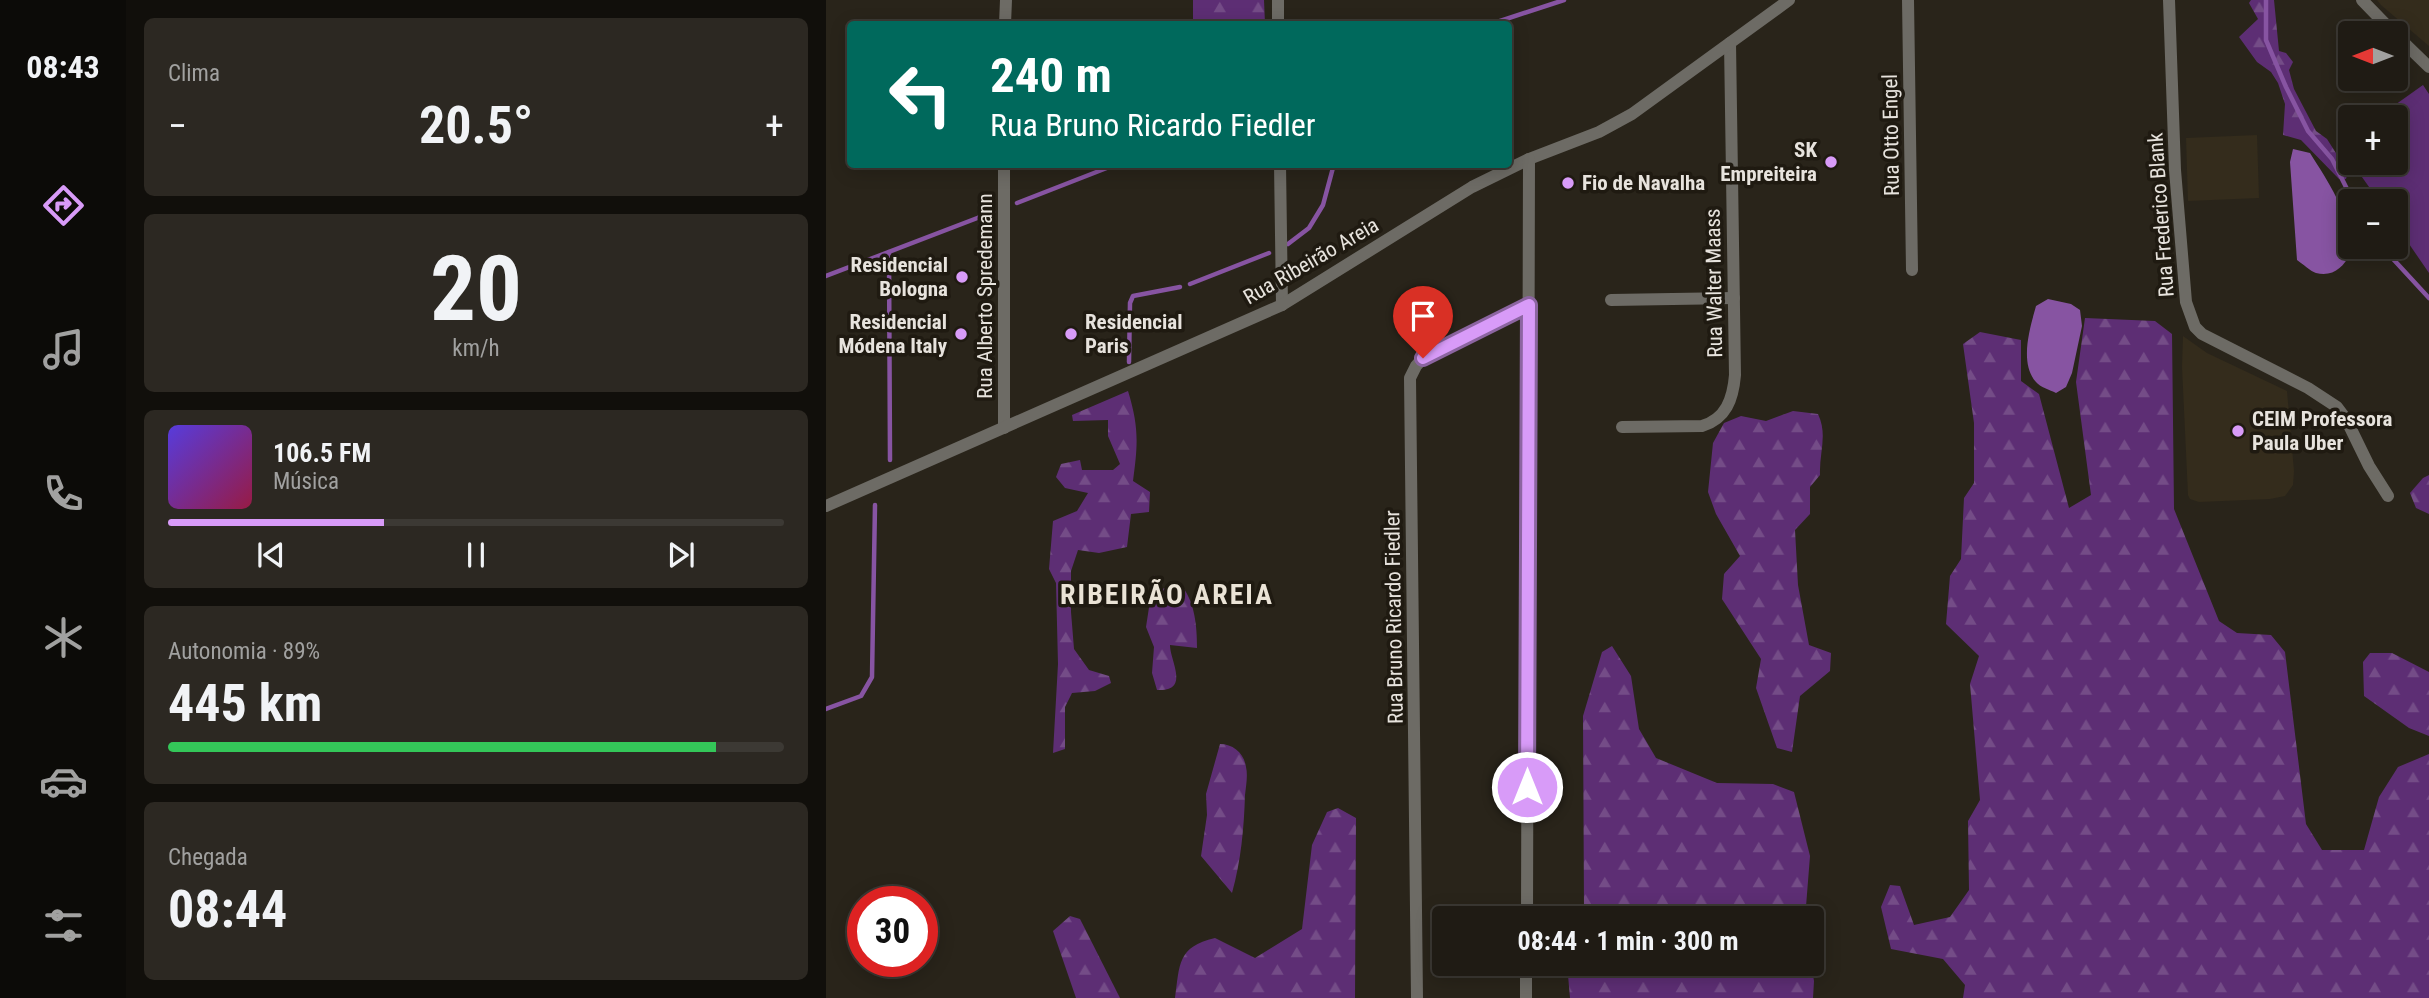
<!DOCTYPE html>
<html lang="pt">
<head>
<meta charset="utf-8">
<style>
	:root { --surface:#1f1b14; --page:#2c2822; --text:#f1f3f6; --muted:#a1a1a0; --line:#3c3934; --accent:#d89bf8 }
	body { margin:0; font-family:"Roboto Condensed",sans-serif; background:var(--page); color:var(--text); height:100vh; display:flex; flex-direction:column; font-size:26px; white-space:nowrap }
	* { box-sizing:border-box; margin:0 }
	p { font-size:23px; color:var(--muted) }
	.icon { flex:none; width:38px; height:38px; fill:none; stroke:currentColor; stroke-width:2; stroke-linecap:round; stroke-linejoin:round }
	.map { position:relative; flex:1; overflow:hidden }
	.sheet { display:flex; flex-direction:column; gap:18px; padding:18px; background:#110f0b; width:700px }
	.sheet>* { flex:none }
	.top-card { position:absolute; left:21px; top:21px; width:665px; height:147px; border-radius:7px; box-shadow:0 4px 18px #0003,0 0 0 2px var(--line); background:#00695c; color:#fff; overflow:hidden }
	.needle { width:46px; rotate:270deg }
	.buttons { position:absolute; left:1512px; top:21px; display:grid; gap:14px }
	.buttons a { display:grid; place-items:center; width:70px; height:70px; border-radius:7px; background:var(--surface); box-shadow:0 4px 18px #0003,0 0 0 2px var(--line); font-size:35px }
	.speed { position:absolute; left:21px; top:886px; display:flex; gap:14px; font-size:35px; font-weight:700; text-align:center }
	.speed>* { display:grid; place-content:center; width:91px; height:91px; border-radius:50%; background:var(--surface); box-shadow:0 4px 18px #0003,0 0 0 2px var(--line); line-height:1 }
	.speed .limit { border:10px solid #d22; background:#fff; color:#111 }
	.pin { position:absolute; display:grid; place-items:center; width:60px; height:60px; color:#fff; margin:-72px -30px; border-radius:50% 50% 50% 0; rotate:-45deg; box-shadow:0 0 7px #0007 }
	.pin .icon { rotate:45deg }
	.me { position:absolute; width:77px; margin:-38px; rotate:0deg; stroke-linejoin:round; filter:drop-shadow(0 0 5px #0008) }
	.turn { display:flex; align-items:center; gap:24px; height:147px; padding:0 28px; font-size:32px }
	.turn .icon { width:91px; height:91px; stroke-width:2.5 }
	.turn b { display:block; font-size:49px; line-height:60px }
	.big { font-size:52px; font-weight:700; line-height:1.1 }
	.sheet .widget { flex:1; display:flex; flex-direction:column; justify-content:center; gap:10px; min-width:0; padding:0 24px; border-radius:10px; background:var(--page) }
	.sheet .dial { align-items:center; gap:0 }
	.dial b { font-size:91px; line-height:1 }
	.song { display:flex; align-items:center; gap:21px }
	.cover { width:84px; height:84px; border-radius:10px; background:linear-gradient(135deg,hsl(250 70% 55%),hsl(340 70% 35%)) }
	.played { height:7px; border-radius:4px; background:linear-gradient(90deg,var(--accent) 35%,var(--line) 35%) }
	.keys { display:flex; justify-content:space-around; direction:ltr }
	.heat { display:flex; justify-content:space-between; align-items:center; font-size:38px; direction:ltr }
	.charge { height:10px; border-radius:5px; background:linear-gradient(90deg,#34c759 89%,var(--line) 0) }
	.trip { position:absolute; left:606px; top:906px; width:392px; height:70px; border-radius:7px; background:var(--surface); box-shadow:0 4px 18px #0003,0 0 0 2px var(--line); font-weight:700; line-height:70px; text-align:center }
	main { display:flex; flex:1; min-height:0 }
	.menu { display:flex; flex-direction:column; width:126px; justify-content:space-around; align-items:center; background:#0c0b08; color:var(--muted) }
	.menu .icon { width:49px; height:49px }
	.menu .on { color:var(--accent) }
	.menu b { font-size:32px; color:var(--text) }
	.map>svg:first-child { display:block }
	.built { fill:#342c1c }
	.forest { fill:url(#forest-firs) }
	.garden { fill:#5d2e74 }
	.water { fill:#8754a2 }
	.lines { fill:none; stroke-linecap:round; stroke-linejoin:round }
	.stream { stroke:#8754a2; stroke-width:4.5 }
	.minor { stroke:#6d6b65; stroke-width:12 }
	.route-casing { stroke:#8c65a1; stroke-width:18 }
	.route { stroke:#d89bf8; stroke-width:12 }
	.poi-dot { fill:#d89bf8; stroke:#1f1a11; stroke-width:2.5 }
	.labels { text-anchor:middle; stroke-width:7; stroke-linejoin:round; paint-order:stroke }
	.street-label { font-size:21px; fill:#e7e3dd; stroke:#1f1a11 }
	.poi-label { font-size:21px; font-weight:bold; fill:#e7e3dd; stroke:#1f1a11; text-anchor:end }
	.district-label { font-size:28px; font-weight:bold; letter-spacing:2px; fill:#eae3d6; stroke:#1f1a11 }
</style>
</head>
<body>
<main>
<nav class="menu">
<b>08:43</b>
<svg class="icon on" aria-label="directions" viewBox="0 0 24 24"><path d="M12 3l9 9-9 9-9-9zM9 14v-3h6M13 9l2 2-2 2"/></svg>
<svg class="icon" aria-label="music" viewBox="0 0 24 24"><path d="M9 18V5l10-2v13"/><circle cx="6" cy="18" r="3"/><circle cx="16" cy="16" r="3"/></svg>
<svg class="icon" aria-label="phone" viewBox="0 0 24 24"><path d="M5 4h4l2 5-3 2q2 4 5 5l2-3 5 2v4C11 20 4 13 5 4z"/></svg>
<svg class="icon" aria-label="climate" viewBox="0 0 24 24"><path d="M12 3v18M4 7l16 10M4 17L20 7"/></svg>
<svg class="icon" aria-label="car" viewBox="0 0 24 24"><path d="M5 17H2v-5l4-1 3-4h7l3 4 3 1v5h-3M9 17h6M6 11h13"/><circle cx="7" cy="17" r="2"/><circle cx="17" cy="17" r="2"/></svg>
<svg class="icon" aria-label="filters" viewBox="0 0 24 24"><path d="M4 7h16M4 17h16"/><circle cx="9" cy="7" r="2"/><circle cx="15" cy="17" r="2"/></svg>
</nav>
<section class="sheet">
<div class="widget"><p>Clima</p>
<div class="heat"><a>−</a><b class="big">20.5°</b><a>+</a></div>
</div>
<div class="widget dial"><b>20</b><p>km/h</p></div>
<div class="widget">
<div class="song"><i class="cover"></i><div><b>106.5 FM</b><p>Música</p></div></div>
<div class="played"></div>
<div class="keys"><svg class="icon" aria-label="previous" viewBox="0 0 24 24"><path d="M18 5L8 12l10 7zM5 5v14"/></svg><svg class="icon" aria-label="pause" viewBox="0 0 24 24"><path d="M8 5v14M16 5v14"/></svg><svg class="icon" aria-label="next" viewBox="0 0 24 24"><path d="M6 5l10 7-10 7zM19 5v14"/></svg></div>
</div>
<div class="widget"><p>Autonomia · 89%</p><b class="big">445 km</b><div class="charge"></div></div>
<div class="widget"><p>Chegada</p><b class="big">08:44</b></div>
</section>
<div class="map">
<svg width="1603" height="998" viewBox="0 0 1603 998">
	<defs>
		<pattern id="forest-firs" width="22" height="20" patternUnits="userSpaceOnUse" patternTransform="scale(1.75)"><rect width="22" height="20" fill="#5d2e74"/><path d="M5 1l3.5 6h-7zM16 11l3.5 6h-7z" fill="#744c87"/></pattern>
	</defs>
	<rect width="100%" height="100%" fill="#29241a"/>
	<g class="built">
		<path d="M1551 0H1603V46L1555 5Z"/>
		<path d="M1431 135 1433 198 1362 201 1360 138Z"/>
		<path d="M1357 336 1381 353 1461 391 1468 471 1467 485 1459 496 1444 499 1373 502 1364 499 1362 495 1356 367Z"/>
	</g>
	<g class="forest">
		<path d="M367 0H438L439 24H367Z"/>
		<path d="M1425 0H1448L1453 51 1460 53 1467 62 1463 70 1468 89 1490 131 1501 139 1522 172 1520 179H1513L1475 140 1457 135 1459 104 1452 83 1445 72 1431 62 1413 37 1432 19 1423 3Z"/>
		<path d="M1259 318 1329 321 1346 334 1348 509 1393 621 1411 633 1445 635 1459 652 1480 824 1496 850H1538L1553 797 1572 767 1603 754V998H1137L1139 985 1117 959 1065 949 1055 907 1064 885 1074 886 1088 925 1124 917 1143 890 1142 821 1154 800 1144 684 1153 656 1120 624 1124 576 1135 559 1138 498 1148 483V423L1137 344 1154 332 1195 340V381L1213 394 1243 508 1265 495 1250 382Z"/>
		<path d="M302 391C313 427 312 444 307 481L324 492 323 512 305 514 301 547 273 553 252 550 245 571V612L248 649 263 670 283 676 285 683 269 691 246 693 239 707V749L227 753 232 664 230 583 223 569 227 521 251 511 262 493 239 488 230 477 235 464 254 460 256 470H287L294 464 282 436V420L247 421 246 415Z"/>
		<path d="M967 411 992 414C1002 435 993 453 994 475L984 487V514L969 530 972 585 983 645 1005 653 1004 671 974 696 966 752 951 748 930 688 935 659 896 599 898 574 914 556 890 514 882 492 887 443 898 423 915 416 940 421Z"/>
		<path d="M1603 475V514L1590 508 1584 493 1597 478Z"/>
		<path d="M328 575 335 589 356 586C369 603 371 626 371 648L344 645C344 661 365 692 331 690L326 673 328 647 320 627Z"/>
		<path d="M786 646 805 676 813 729 830 758 891 783 947 784 968 792 984 856 979 919H742L758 907 757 716 776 652Z"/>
		<path d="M1544 653H1566L1603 672V736L1583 728 1538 696 1537 662Z"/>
		<path d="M394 744C407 744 418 753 420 767 422 775 420 786 419 795 418 828 415 861 406 893L375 856 381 815 380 794Z"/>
		<path d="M512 808 530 818 529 998H349C354 964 351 947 389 938L429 958 476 929 486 845 501 812Z"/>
		<path d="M244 916 254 919 294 998H250L227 931Z"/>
		<path d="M710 964H985L988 981 987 998H744L742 975 712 974Z"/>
	</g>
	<path class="garden" d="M1597 85 1603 94V273L1570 225V201H1553L1526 163H1570V117H1552Z"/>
	<g class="water">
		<path d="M1467 149 1484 153C1501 180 1524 213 1524 247H1527C1521 263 1510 278 1490 273 1484 271 1477 264 1471 260L1464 162Z"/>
		<path d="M1222 299 1245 304 1254 310 1256 326 1246 373 1240 387 1230 393C1224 390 1214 387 1210 382 1193 363 1204 328 1210 306Z"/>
	</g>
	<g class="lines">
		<g class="stream">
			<path d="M1440 0V40L1460 87 1482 131 1506 159 1527 201"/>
			<path d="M665 24 738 0"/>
			<path d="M191 203 291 164"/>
			<path d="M462 244 483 228 497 205 508 164"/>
			<path d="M1556 247 1603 298"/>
			<path d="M63 252 64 460"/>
			<path d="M0 276 167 212"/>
			<path d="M364 284 443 253"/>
			<path d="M303 362 304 303 307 296 354 287"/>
			<path d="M0 709 35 696 46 677 49 505"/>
		</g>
		<g class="minor">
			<path d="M452 0V24"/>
			<path d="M1082 0 1086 270"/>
			<path d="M1343 0 1349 170 1360 302 1369 327 1376 334 1482 388 1511 407 1520 419 1543 466 1562 496"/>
			<path d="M1536 0 1568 33"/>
			<path d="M179 24 180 0"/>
			<path d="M1570 35 1603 67"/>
			<path d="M454 164 456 305"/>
			<path d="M785 300 908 298"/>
			<path d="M796 427 876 426C900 419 907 399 909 375L904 43"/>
			<path d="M178 428V164"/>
			<path d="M0 506 456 305 646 187 703 159 773 132 806 114 963 0"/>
			<path d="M701 919 703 159"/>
			<path d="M591 998 584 378 590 366 597 358 703 305"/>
			<path d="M700 998V964"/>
		</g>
	</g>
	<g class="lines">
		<g class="route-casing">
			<path id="route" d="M597 358 703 305 701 787"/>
		</g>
		<use href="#route" class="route"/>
	</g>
	<g class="poi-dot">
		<circle cx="1005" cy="162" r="7"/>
		<circle cx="742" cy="183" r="7"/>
		<circle cx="136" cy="277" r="7"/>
		<circle cx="135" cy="334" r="7"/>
		<circle cx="245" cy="334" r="7"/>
		<circle cx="1412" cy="431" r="7"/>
	</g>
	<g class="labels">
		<g class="street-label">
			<text transform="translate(1065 135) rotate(-91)" y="7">Rua Otto Engel</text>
			<text transform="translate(1335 215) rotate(-94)" y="7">Rua Frederico Blank</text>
			<text transform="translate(485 261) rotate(-30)" y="7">Rua Ribeirão Areia</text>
			<text transform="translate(888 283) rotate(-91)" y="7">Rua Walter Maass</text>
			<text transform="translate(159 296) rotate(-90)" y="7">Rua Alberto Spredemann</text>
			<text transform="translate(568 617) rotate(-91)" y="7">Rua Bruno Ricardo Fiedler</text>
		</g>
		<g class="poi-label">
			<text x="991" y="157">SK<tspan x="991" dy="24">Empreiteira</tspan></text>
			<text x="756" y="190" text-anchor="start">Fio de Navalha</text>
			<text x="122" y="272">Residencial<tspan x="122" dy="24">Bologna</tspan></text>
			<text x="121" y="329">Residencial<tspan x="121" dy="24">Módena Italy</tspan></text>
			<text x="259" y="329" text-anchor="start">Residencial<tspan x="259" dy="24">Paris</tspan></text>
			<text x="1426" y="426" text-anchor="start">CEIM Professora<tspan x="1426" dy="24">Paula Uber</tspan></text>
		</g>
		<g class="district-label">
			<text x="341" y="604">RIBEIRÃO AREIA</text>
		</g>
	</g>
</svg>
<div class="buttons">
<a><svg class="needle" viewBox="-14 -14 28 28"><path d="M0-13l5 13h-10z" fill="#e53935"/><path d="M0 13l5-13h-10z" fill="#a1a1a0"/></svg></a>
<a>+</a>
<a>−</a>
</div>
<div class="speed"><div class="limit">30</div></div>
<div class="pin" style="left:597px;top:358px;background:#d93025"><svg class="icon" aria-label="arrive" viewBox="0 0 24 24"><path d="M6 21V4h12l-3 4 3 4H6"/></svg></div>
<svg class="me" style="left:701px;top:787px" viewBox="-20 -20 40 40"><circle r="17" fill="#d89bf8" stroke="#fff" stroke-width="3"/><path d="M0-11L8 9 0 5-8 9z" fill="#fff"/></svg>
<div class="trip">08:44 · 1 min · 300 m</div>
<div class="top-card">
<div class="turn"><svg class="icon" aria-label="left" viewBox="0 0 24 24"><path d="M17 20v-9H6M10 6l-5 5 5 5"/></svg><div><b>240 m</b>Rua Bruno Ricardo Fiedler</div></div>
</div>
</div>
</main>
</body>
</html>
